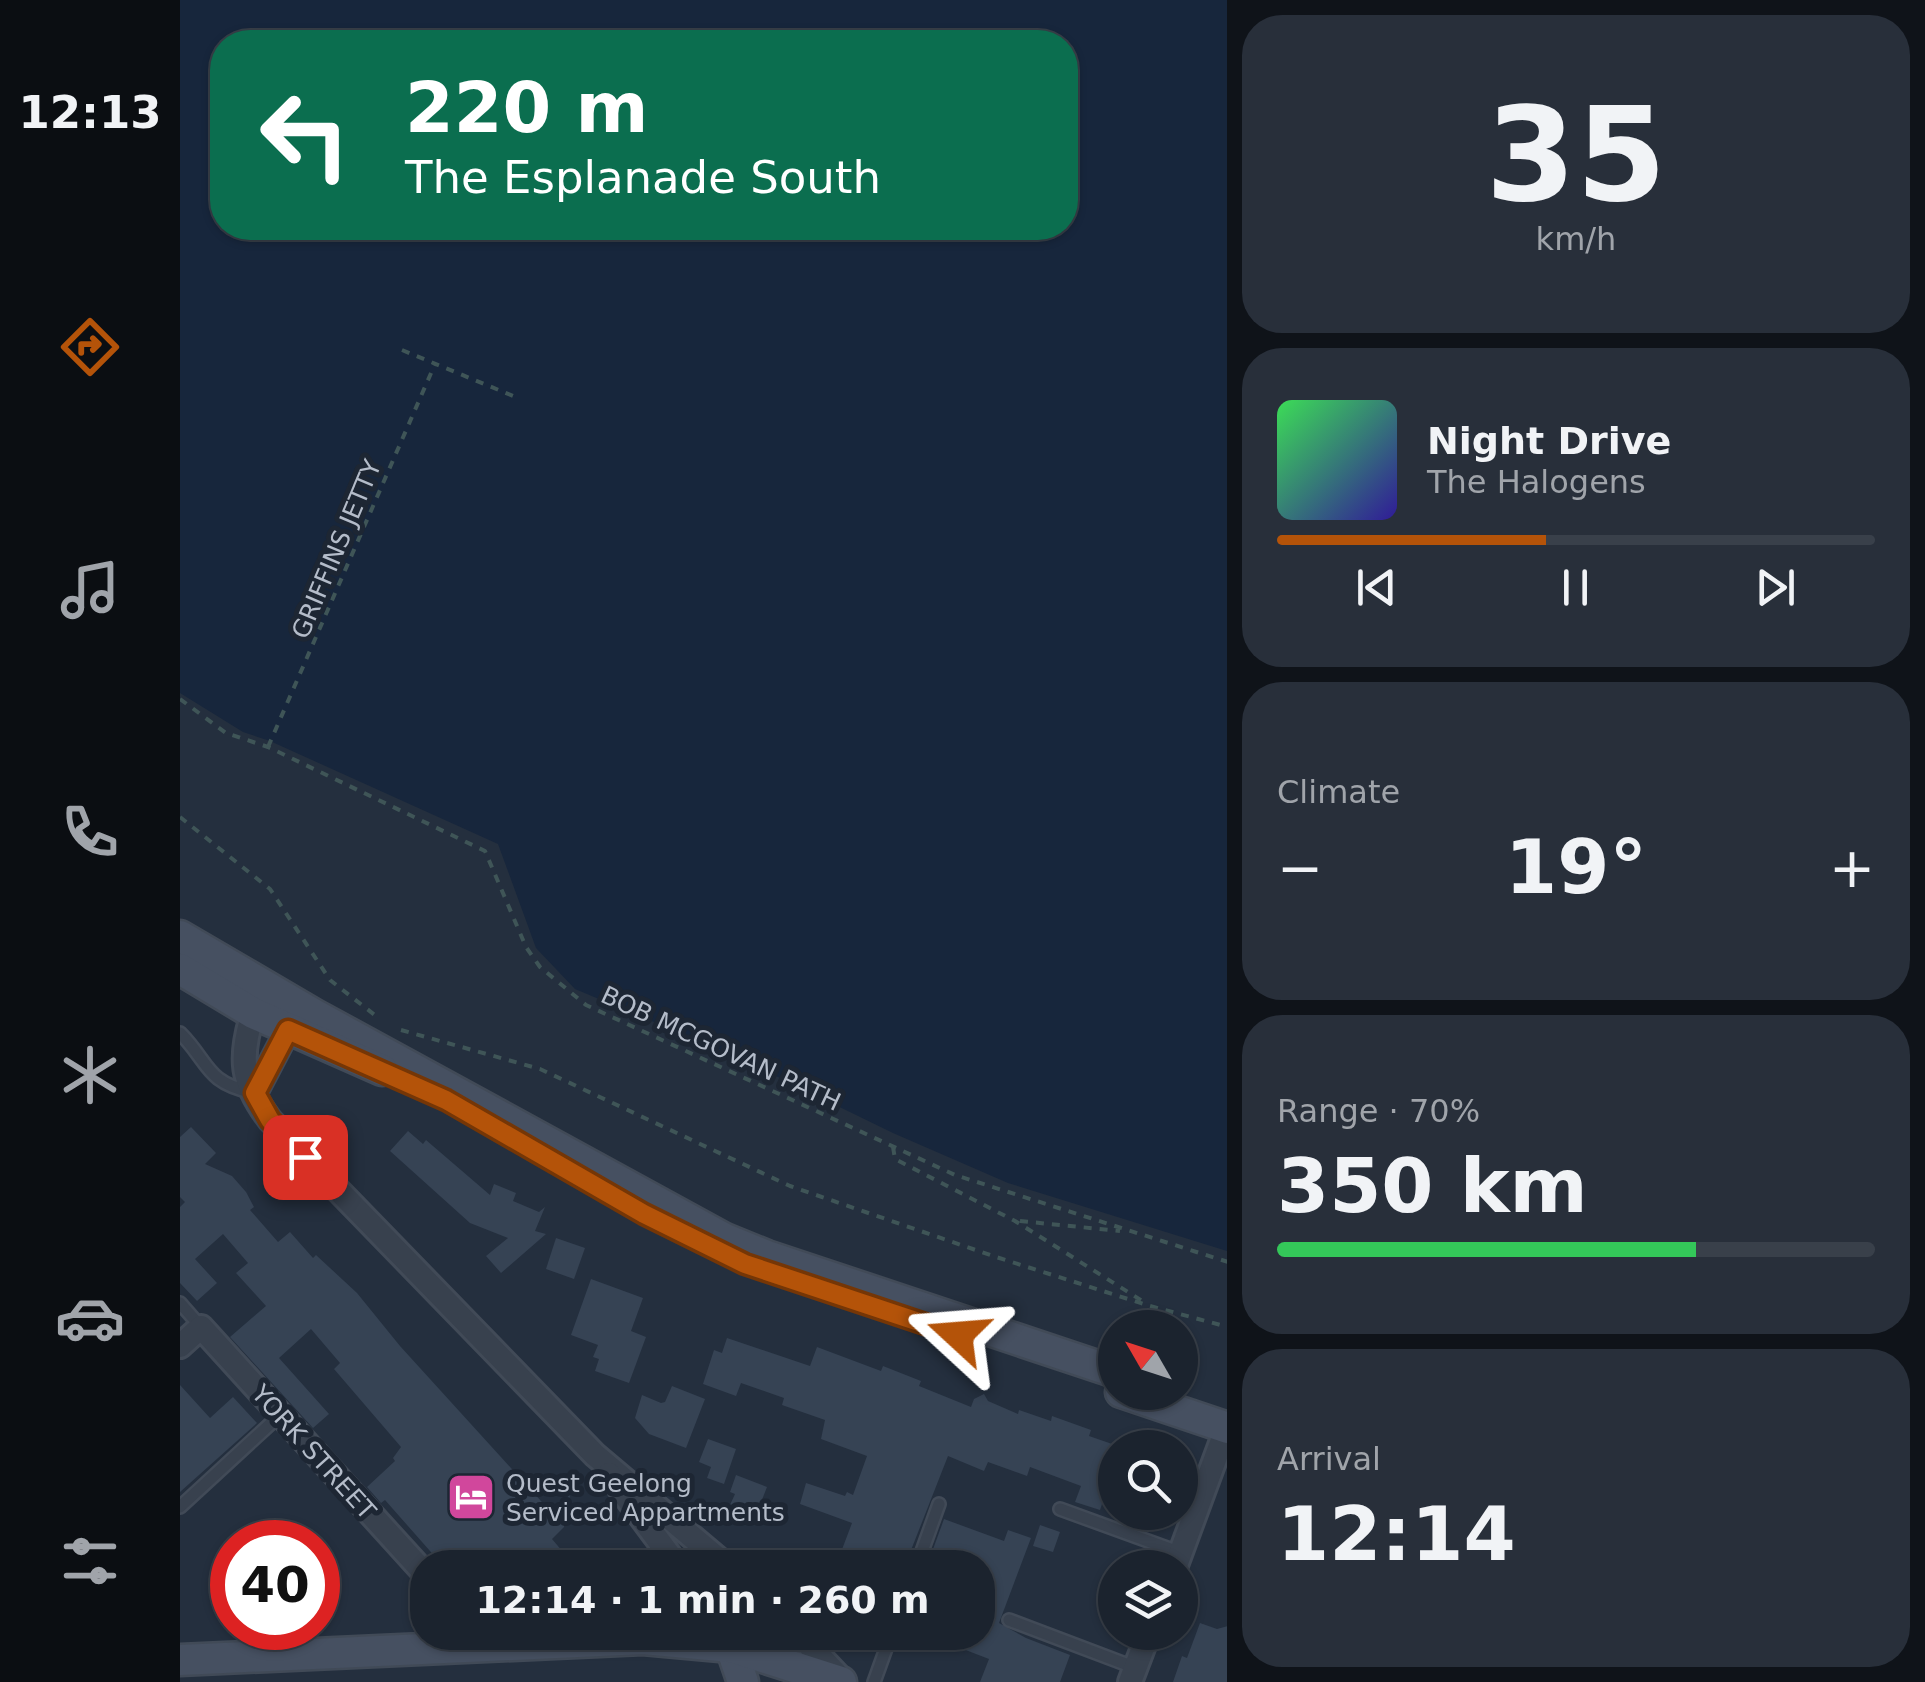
<!DOCTYPE html>
<html lang="en">
<head>
<meta charset="utf-8">
<style>
	:root { --surface:#1b232e; --page:#282f3a; --text:#f1f3f6; --muted:#a0a4aa; --line:#39404a; --accent:#b45309 }
	body { margin:0; font-family:"DejaVu Sans",sans-serif; background:var(--page); color:var(--text); height:100vh; display:flex; flex-direction:column; font-size:38px; white-space:nowrap }
	* { box-sizing:border-box; margin:0 }
	p { font-size:32px; color:var(--muted) }
	.icon { flex:none; width:55px; height:55px; fill:none; stroke:currentColor; stroke-width:2; stroke-linecap:round; stroke-linejoin:round }
	.map { position:relative; flex:1; overflow:hidden }
	.sheet { display:flex; flex-direction:column; gap:15px; padding:15px; background:#0f1319; width:698px }
	.sheet>* { flex:none }
	.top-card { position:absolute; left:30px; top:30px; width:868px; height:210px; border-radius:40px; box-shadow:0 2px 8px #0004,0 0 0 2px var(--line); background:#0b6e4f; color:#fff; overflow:hidden }
	.needle { width:65px; rotate:309deg }
	.controls { position:absolute; left:918px; top:1310px; display:grid; gap:20px }
	.controls a { display:grid; place-items:center; width:100px; height:100px; border-radius:50%; background:var(--surface); box-shadow:0 2px 8px #0004,0 0 0 2px var(--line); font-size:50px }
	.speed { position:absolute; left:30px; top:1520px; display:flex; gap:20px; font-size:50px; font-weight:700; text-align:center }
	.speed>* { display:grid; place-content:center; width:130px; height:130px; border-radius:50%; background:var(--surface); box-shadow:0 2px 8px #0004,0 0 0 2px var(--line); line-height:1 }
	.speed .limit { border:15px solid #d22; background:#fff; color:#111 }
	.pin { position:absolute; display:grid; place-items:center; width:85px; height:85px; color:#fff; margin:-42px; border-radius:20px; box-shadow:0 5px 15px #0006 }
	.me { position:absolute; width:110px; margin:-55px; rotate:289deg; stroke-linejoin:round; filter:drop-shadow(0 0 8px #0008) }
	.turn { display:flex; align-items:center; gap:35px; height:210px; padding:0 30px; font-size:45px }
	.turn .icon { width:130px; height:130px; stroke-width:2.5 }
	.turn b { display:block; font-size:70px; line-height:85px }
	.big { font-size:75px; font-weight:600; line-height:1.1 }
	.sheet .tile { flex:1; display:flex; flex-direction:column; justify-content:center; gap:15px; min-width:0; padding:0 35px; border-radius:40px; background:var(--page) }
	.sheet .dial { align-items:center; gap:0 }
	.dial b { font-size:130px; line-height:1 }
	.song { display:flex; align-items:center; gap:30px }
	.cover { width:120px; height:120px; border-radius:15px; background:linear-gradient(135deg,hsl(130 70% 55%),hsl(250 70% 35%)) }
	.played { height:10px; border-radius:5px; background:linear-gradient(90deg,var(--accent) 45%,var(--line) 45%) }
	.keys { display:flex; justify-content:space-around; direction:ltr }
	.heat { display:flex; justify-content:space-between; align-items:center; font-size:55px; direction:ltr }
	.charge { height:15px; border-radius:8px; background:linear-gradient(90deg,#34c759 70%,var(--line) 0) }
	.trip { position:absolute; left:230px; top:1550px; width:585px; height:100px; border-radius:40px; background:var(--surface); box-shadow:0 2px 8px #0004,0 0 0 2px var(--line); font-weight:600; line-height:100px; text-align:center }
	main { display:flex; flex:1; min-height:0 }
	.tab-bar { display:flex; flex-direction:column; width:180px; justify-content:space-around; align-items:center; background:#0b0e12; color:var(--muted) }
	.tab-bar .icon { width:70px; height:70px }
	.tab-bar .selected { color:var(--accent) }
	.tab-bar b { font-size:45px; color:var(--text) }
	.map>svg:first-child { display:block }
	.water { fill:#17263c; fill-rule:evenodd }
	.building { fill:#364354 }
	.lines { fill:none; stroke-linecap:round; stroke-linejoin:round }
	.lane-casing { stroke:#414a57; stroke-width:16 }
	.street-casing { stroke:#414a57; stroke-width:28 }
	.secondary-casing { stroke:#414a57; stroke-width:35 }
	.path { stroke:#3f5557; stroke-width:4; stroke-dasharray:8 8; stroke-linecap:butt }
	.lane { stroke:#38414e; stroke-width:11 }
	.street { stroke:#38414e; stroke-width:22 }
	.secondary { stroke:#465061; stroke-width:30 }
	.route-casing { stroke:#753606; stroke-width:25 }
	.route { stroke:#b45309; stroke-width:18 }
	.labels { text-anchor:middle; stroke-width:10; stroke-linejoin:round; paint-order:stroke }
	.street-label { font-size:25px; fill:#b4bcc9; stroke:#1d2633 }
	.poi-label { font-size:25px; fill:#b4bcc9; stroke:#1d2633; text-anchor:start }
</style>
</head>
<body>
<main>
<nav class="tab-bar">
<b>12:13</b>
<svg class="icon selected" aria-label="directions" viewBox="0 0 24 24"><path d="M12 3l9 9-9 9-9-9zM9 14v-3h6M13 9l2 2-2 2"/></svg>
<svg class="icon" aria-label="music" viewBox="0 0 24 24"><path d="M9 18V5l10-2v13"/><circle cx="6" cy="18" r="3"/><circle cx="16" cy="16" r="3"/></svg>
<svg class="icon" aria-label="phone" viewBox="0 0 24 24"><path d="M5 4h4l2 5-3 2q2 4 5 5l2-3 5 2v4C11 20 4 13 5 4z"/></svg>
<svg class="icon" aria-label="climate" viewBox="0 0 24 24"><path d="M12 3v18M4 7l16 10M4 17L20 7"/></svg>
<svg class="icon" aria-label="car" viewBox="0 0 24 24"><path d="M5 17H2v-5l4-1 3-4h7l3 4 3 1v5h-3M9 17h6M6 11h13"/><circle cx="7" cy="17" r="2"/><circle cx="17" cy="17" r="2"/></svg>
<svg class="icon" aria-label="filters" viewBox="0 0 24 24"><path d="M4 7h16M4 17h16"/><circle cx="9" cy="7" r="2"/><circle cx="15" cy="17" r="2"/></svg>
</nav>
<div class="map">
<svg width="1048" height="1682" viewBox="0 0 1048 1682">
	<rect width="100%" height="100%" fill="#242f3e"/>
	<path class="water" d="M0 0H1047V1251L828 1183 713 1133 553 1055 395 989 356 948 318 844 90 741 63 732 0 693ZM42 42H885V228H42Z"/>
	<g class="building">
		<path d="M11 1127 36 1153 25 1164 52 1176 66 1192 74 1207 70 1210 98 1242 110 1232 133 1258 136 1255 177 1293 220 1346 371 1512 390 1495 384 1527 372 1539 383 1552 366 1568H265L205 1500 201 1503 187 1487 215 1461 213 1458 221 1447 154 1369 160 1363 131 1329 99 1358 149 1414 133 1428 50 1337 86 1306 56 1273 68 1263 43 1234 15 1259 37 1283 17 1301 0 1283V1207L5 1202 0 1197V1137Z"/>
		<path d="M228 1131 243 1144 246 1140 310 1195 314 1184 336 1193 333 1201 359 1212 365 1207 355 1231 366 1234 321 1273 306 1256 328 1238 290 1223 210 1151Z"/>
		<path d="M376 1238 405 1248 394 1279 366 1269Z"/>
		<path d="M411 1279 463 1298 451 1331 466 1337 449 1383 415 1371 419 1359 413 1357 418 1345 391 1335Z"/>
		<path d="M547 1338 630 1366 637 1347 701 1371 703 1366 741 1381 739 1386 791 1407 794 1399 804 1394 808 1401 838 1414 839 1410 871 1421 872 1416 911 1430 909 1436 935 1445V1505L923 1501 920 1510 895 1502 901 1486 850 1467 847 1476 808 1462 804 1471 768 1456 724 1568H655L672 1523 620 1504 626 1483 665 1496 667 1492 673 1495 687 1456 641 1439 645 1420 602 1405 604 1398 561 1383 556 1396 523 1384 534 1350 542 1353Z"/>
		<path d="M0 1385 30 1418 53 1397 77 1423 0 1492Z"/>
		<path d="M492 1386 525 1399 506 1448 469 1434 455 1418 462 1395 481 1403 485 1402Z"/>
		<path d="M528 1439 556 1449 544 1484 527 1478 531 1467 519 1462Z"/>
		<path d="M556 1475 587 1487 576 1515 550 1505 555 1494 550 1492Z"/>
		<path d="M764 1519 824 1541 828 1530 851 1538 819 1623 846 1638 890 1655 880 1682H800L809 1659 783 1649 789 1632H798V1611L803 1596 798 1594V1568H750L748 1563Z"/>
		<path d="M860 1525 880 1532 873 1552 853 1546Z"/>
		<path d="M1020 1623 1037 1629 1048 1626V1682H993L1002 1656 1007 1658Z"/>
	</g>
	<g class="lines">
		<g class="lane-casing">
			<g id="lane">
				<path d="M0 1033C29 1062 25 1082 71 1092"/>
				<path d="M0 1303 21 1327"/>
				<path d="M0 1507 100 1415"/>
				<path d="M880 1509 1001 1553"/>
				<path d="M736 1568 759 1504"/>
				<path d="M829 1620 956 1668"/>
				<path d="M694 1682 712 1632"/>
			</g>
		</g>
		<g class="street-casing">
			<g id="street">
				<path d="M73 1013C59 1058 61 1082 90 1120L415 1455 549 1568"/>
				<path d="M75 1093 108 1030"/>
				<path d="M0 1346 21 1327 248 1577"/>
				<path d="M429 1474 499 1568"/>
				<path d="M995 1568 1048 1424"/>
				<path d="M617 1632 664 1682"/>
				<path d="M950 1682 969 1632"/>
			</g>
		</g>
		<g class="secondary-casing">
			<g id="secondary">
				<path d="M0 936 135 1015 545 1239 587 1256 935 1372"/>
				<path d="M0 969 73 1013 202 1070"/>
				<path d="M941 1392 1048 1428"/>
				<path d="M551 1647 563 1682"/>
				<path d="M0 1660 463 1639 551 1647 661 1682"/>
			</g>
		</g>
		<g class="path">
			<path d="M222 350 338 398"/>
			<path d="M0 699 46 733 88 747 305 851 346 947 360 967 406 1005 775 1175 1048 1262"/>
			<path d="M88 747 255 364"/>
			<path d="M0 817 90 889 150 980 196 1016"/>
			<path d="M221 1030 360 1069 610 1186 816 1257 970 1306 1048 1327"/>
			<path d="M713 1147 715 1159 835 1221 964 1302"/>
			<path d="M840 1221 940 1231"/>
		</g>
		<use href="#lane" class="lane"/>
		<use href="#street" class="street"/>
		<use href="#secondary" class="secondary"/>
	</g>
	<g class="lines">
		<g class="route-casing">
			<path id="route" d="M125 1157 90 1120 75 1093 108 1030 266 1100 464 1214 565 1264 778 1335"/>
		</g>
		<use href="#route" class="route"/>
	</g>
	<defs>
		<g id="hotel-square" transform="scale(2.5)"><rect x="-9" y="-9" width="18" height="18" rx="4" fill="#d1479c" stroke="#1d2633"/><path d="M-6-4.5h1.5V1H6V5H4.5V3h-9V5H-6ZM-4 0a1.8 1.8 0 1 1 3.6 0ZM.5 0V-2.5h3Q6-2.5 6 0Z" fill="#fff"/></g>
	</defs>
	<g fill-rule="evenodd">
		<use href="#hotel-square" x="291" y="1497"/>
	</g>
	<g class="labels">
		<g class="street-label">
			<text transform="translate(156 549) rotate(-67)" y="9">GRIFFINS JETTY</text>
			<text transform="translate(541 1048) rotate(25)" y="9">BOB MCGOVAN PATH</text>
			<text transform="translate(134 1452) rotate(48)" y="9">YORK STREET</text>
		</g>
		<g class="poi-label">
			<text x="326" y="1492">Quest Geelong<tspan x="326" dy="29">Serviced Appartments</tspan></text>
		</g>
	</g>
</svg>
<div class="controls">
<a><svg class="needle" viewBox="-14 -14 28 28"><path d="M0-13l5 13h-10z" fill="#e53935"/><path d="M0 13l5-13h-10z" fill="#a0a4aa"/></svg></a>
<a><svg class="icon" aria-label="search" viewBox="0 0 24 24"><circle cx="10" cy="10" r="6"/><path d="M15 15l6 6"/></svg></a>
<a><svg class="icon" aria-label="layers" viewBox="0 0 24 24"><path d="M12 4l9 5-9 5-9-5zM3 14l9 5 9-5"/></svg></a>
</div>
<div class="speed"><div class="limit">40</div></div>
<div class="pin" style="left:125px;top:1157px;background:#d93025"><svg class="icon" aria-label="arrive" viewBox="0 0 24 24"><path d="M6 21V4h12l-3 4 3 4H6"/></svg></div>
<svg class="me" style="left:778px;top:1335px" viewBox="-20 -20 40 40"><path d="M0-17L14 15 0 8-14 15z" fill="#b45309" stroke="#fff" stroke-width="4"/></svg>
<div class="trip">12:14 · 1 min · 260 m</div>
<div class="top-card">
<div class="turn"><svg class="icon" aria-label="left" viewBox="0 0 24 24"><path d="M17 20v-9H6M10 6l-5 5 5 5"/></svg><div><b>220 m</b>The Esplanade South</div></div>
</div>
</div>
<section class="sheet">
<div class="tile dial"><b>35</b><p>km/h</p></div>
<div class="tile">
<div class="song"><i class="cover"></i><div><b>Night Drive</b><p>The Halogens</p></div></div>
<div class="played"></div>
<div class="keys"><svg class="icon" aria-label="previous" viewBox="0 0 24 24"><path d="M18 5L8 12l10 7zM5 5v14"/></svg><svg class="icon" aria-label="pause" viewBox="0 0 24 24"><path d="M8 5v14M16 5v14"/></svg><svg class="icon" aria-label="next" viewBox="0 0 24 24"><path d="M6 5l10 7-10 7zM19 5v14"/></svg></div>
</div>
<div class="tile"><p>Climate</p>
<div class="heat"><a>−</a><b class="big">19°</b><a>+</a></div>
</div>
<div class="tile"><p>Range · 70%</p><b class="big">350 km</b><div class="charge"></div></div>
<div class="tile"><p>Arrival</p><b class="big">12:14</b></div>
</section>
</main>
</body>
</html>
